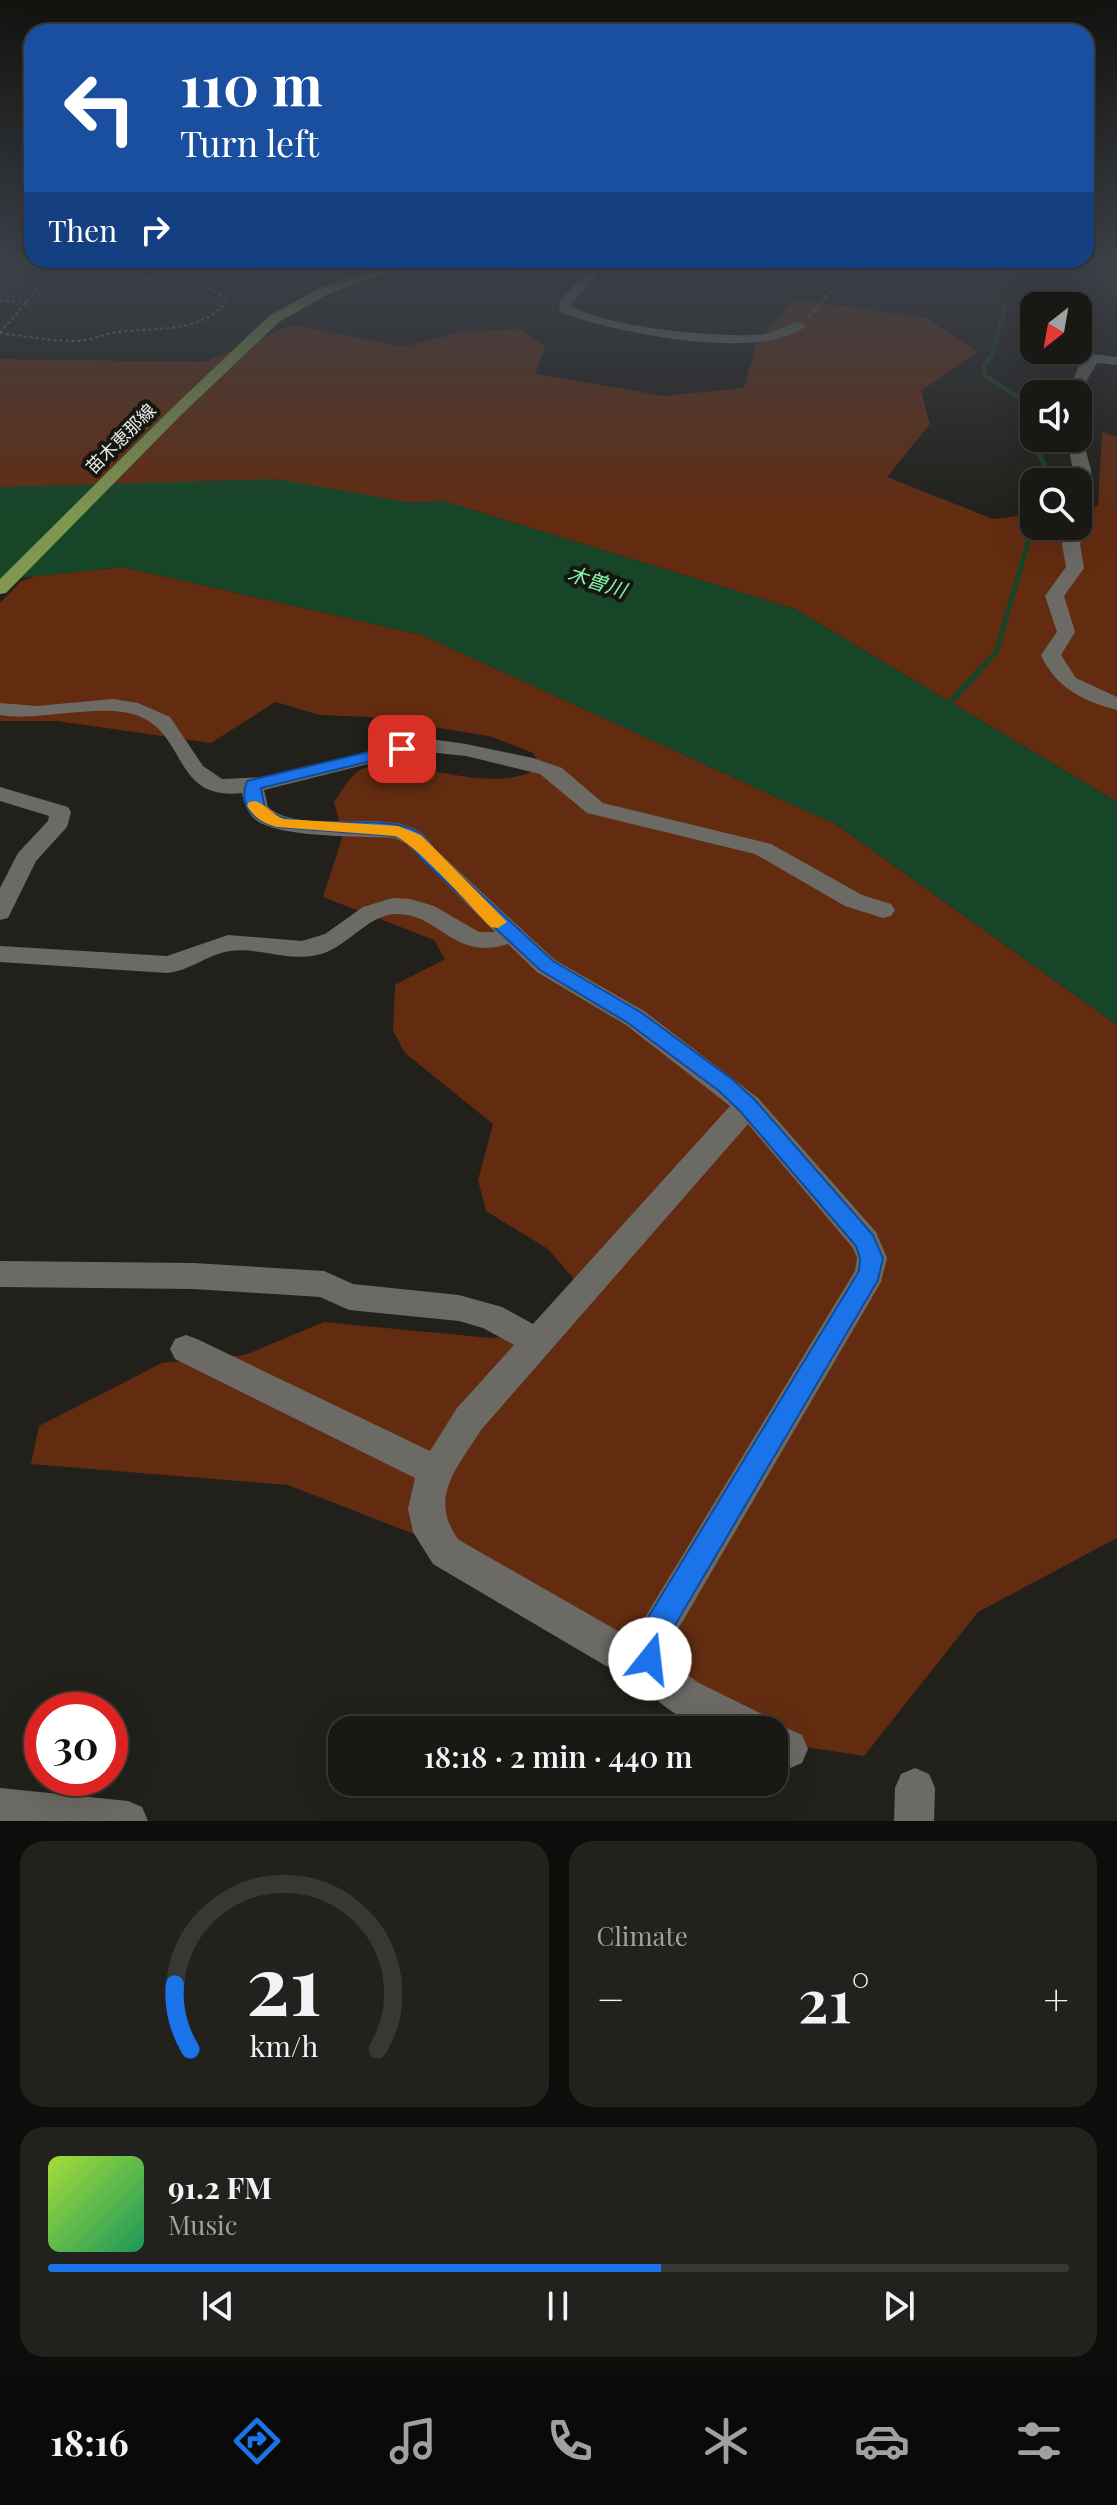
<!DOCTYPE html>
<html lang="en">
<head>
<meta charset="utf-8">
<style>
	:root { --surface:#191814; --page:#22211d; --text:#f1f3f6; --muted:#9fa0a0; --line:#373734; --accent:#1a73e8 }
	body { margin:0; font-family:"Playfair Display","Noto Sans JP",serif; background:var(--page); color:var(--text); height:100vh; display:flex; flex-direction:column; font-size:30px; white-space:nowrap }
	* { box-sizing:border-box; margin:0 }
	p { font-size:26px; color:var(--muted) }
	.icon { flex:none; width:44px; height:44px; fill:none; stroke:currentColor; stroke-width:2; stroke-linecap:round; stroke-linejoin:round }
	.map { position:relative; height:1821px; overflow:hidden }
	.side { display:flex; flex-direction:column; gap:20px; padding:20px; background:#0e0d0b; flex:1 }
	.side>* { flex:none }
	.top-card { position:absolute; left:24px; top:24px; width:1070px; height:244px; border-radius:24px; box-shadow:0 8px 32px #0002,0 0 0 2px var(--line); background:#1a4fa0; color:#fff; overflow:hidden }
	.needle { width:52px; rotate:211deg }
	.controls { position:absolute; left:1020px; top:292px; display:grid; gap:16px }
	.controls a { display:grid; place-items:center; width:72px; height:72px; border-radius:16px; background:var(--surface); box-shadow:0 8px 32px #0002,0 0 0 2px var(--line); font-size:40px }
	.speed { position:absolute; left:24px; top:1692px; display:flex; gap:16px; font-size:40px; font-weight:700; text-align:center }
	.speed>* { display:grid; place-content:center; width:104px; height:104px; border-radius:50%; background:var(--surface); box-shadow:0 8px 32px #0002,0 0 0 2px var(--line); line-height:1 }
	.speed .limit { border:12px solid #d22; background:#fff; color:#111 }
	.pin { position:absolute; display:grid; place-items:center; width:68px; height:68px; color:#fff; margin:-34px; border-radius:16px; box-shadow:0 4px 12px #0006 }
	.me { position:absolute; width:88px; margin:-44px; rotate:16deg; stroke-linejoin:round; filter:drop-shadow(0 0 6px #0008) }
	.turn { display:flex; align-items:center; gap:28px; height:168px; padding:0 24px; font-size:36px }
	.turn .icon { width:104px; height:104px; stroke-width:2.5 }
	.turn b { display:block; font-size:56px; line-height:68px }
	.then { display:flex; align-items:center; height:76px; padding:0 24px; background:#0003; gap:16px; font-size:30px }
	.big { font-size:60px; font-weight:600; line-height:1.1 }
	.side .widget { flex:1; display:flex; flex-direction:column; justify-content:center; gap:12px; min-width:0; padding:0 28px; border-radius:24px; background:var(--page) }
	.side .dial { align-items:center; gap:0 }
	.dial svg { height:208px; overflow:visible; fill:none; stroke:var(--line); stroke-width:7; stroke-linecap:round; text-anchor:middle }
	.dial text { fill:var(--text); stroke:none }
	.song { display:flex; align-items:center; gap:24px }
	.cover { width:96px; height:96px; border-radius:12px; background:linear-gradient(135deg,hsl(80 70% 55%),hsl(150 70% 35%)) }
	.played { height:8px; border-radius:4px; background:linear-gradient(90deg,var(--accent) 60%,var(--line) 60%) }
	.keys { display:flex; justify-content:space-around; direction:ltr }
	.heat { display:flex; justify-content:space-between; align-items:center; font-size:44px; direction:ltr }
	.side .tiles { flex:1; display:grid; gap:20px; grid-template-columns:1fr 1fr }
	.widget:last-child { grid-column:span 2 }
	.trip { position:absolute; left:328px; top:1716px; width:460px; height:80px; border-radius:24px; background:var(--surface); box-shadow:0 8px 32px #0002,0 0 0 2px var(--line); font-weight:600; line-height:80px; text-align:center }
	.menu { display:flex; height:128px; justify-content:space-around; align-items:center; background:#0a0a08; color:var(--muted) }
	.menu .icon { width:56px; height:56px }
	.menu .active { color:var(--accent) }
	.menu b { font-size:36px; color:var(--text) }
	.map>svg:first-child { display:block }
	.green { fill:#632c11 }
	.water { fill:#164527 }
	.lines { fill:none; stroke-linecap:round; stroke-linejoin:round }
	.stream-far2 { stroke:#164527; stroke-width:4 }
	.stream-far1 { stroke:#164527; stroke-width:5 }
	.stream { stroke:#164527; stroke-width:6 }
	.path { stroke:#7b7a76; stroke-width:2; stroke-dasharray:3 3; stroke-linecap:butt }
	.minor { fill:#6b6a65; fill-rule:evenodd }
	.major { fill:#80974f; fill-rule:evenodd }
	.route { fill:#1a73e8; stroke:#114b97; stroke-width:2 }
	.slow { fill:#f59e0b }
	.labels { text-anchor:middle; stroke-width:8; stroke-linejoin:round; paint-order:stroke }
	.far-street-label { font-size:18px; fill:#ebeae7; stroke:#171712 }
	.far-water-label { font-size:20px; font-style:italic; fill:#86f9ab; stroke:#171712 }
</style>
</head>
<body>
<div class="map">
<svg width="1117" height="1821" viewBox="0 0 1117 1821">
	<rect width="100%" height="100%" fill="#21201b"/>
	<g class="green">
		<path d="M794 299 928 319 977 352 921 391 930 424 887 477 993 519 1034 514V526H1078V509L1098 506 1102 432 1117 437V802L795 609 443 501 412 503 0 487V359L205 362 293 325 404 347 462 332 520 329 545 347 535 374 664 396 744 388 756 345Z"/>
		<path d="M123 567 422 635 837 825 1117 1025V1538L978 1612 864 1756 774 1742V1730L486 1562 288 1485 31 1464 39 1426 162 1363 245 1355 324 1322 490 1338 533 1335 570 1313 573 1278 548 1249 486 1211 478 1180 493 1124 405 1053 393 1031 395 985 445 959 434 940 323 897 343 835 334 802C341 793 348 778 357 772 396 745 483 802 541 767L533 753 489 736 369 717 320 715 275 702 211 743 57 721H0V603L20 582 35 576Z"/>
	</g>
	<path class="water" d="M277 479 412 503 443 501 795 609 1117 802V1025L837 825 422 635 123 567 0 580V487Z"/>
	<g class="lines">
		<path class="stream-far2" d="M974 264 980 281 1005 307 992 355 984 366 985 376 1025 401 1031 411 1024 424 1035 445"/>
		<g class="stream-far1">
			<path d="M1034 443 1045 466 1038 482"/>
			<path d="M975 675 996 652 1029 539 1025 509 1034 490"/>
		</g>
		<path class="stream" d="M944 709 977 673"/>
		<g class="path">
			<path d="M0 270 24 268"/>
			<path d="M0 301 26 302"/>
			<path d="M809 316 855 264"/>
			<path d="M0 333C25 336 50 341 75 341 91 341 102 334 118 332 155 327 203 334 228 300L213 290 188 283 23 267 26 264"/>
			<path d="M0 333 53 271"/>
		</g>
		<g class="minor">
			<path d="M594 264H606L570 305C601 327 725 339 764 334 776 332 787 325 799 322L806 326C761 363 611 332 560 312L559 302Z"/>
			<path d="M1093 354 1117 357V365L1097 363 1087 380 1090 418 1084 444 1091 470 1092 517 1080 544 1084 568 1064 596 1075 632 1061 655 1076 678 1117 697V710C1083 701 1056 688 1041 655L1057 632 1045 596 1066 567 1062 544 1071 526H1078V482H1075L1068 444 1069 438H1078V394H1074C1071 378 1078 361 1093 354Z"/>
			<path d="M113 699 138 703 170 717 203 766 222 779 264 777 408 742 437 740 466 744 533 758 562 768 603 803 771 844 862 895 891 904 895 910 891 916 883 918 845 906 755 854 587 813 540 774 466 756 437 753 408 754 264 790 268 807C302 837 387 806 423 834 427 838 431 844 435 849L555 960 644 1011 758 1098 876 1232 887 1258 881 1282 670 1643V1661L697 1682 766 1716 769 1724 774 1722 802 1735 808 1749 802 1763 788 1769 774 1763V1730C754 1730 730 1734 711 1730 688 1726 646 1697 637 1675L606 1666 433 1564 413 1532 408 1509 415 1478 175 1359 170 1349 175 1339 186 1335 197 1339 430 1451 457 1408 514 1345 483 1328 459 1321 349 1310 320 1297 193 1289 0 1287V1261L193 1263 324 1271 353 1284 459 1295 502 1307 533 1324 730 1106 626 1025 537 972 508 944C453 962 439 912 395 914 368 915 347 947 321 954 290 963 261 947 230 951 208 954 190 971 167 973L0 962V946L167 956 228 935 302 941 325 934 363 907 393 898 410 899 434 906 479 932H495L407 844 394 838C362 836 279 838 256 820 247 813 244 803 242 793 174 801 187 737 141 717 104 701 43 722 0 715V703L37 706ZM748 1124 853 1248 857 1258 855 1271 633 1637 625 1635 459 1540C427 1498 458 1467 481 1430Z"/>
			<path d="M0 787 68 807 71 812 67 827 36 861 8 918 0 920V888L18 853 48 821 49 816 0 801Z"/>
			<path d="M915 1768 929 1774 935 1788 934 1821H894L895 1788 901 1774Z"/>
			<path d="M0 1788 128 1801 142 1807 148 1821H0Z"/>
		</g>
		<path class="major" d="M392 264H410L326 295 279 322 180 416 6 593 0 594V579L170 410 269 316 318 289Z"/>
	</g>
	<linearGradient id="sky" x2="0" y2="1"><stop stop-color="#12120f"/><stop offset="0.51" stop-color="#3d424a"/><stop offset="1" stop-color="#3d424a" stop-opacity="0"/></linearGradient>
	<rect width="1117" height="519" fill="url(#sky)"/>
	<path class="route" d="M402 744 408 745V752L261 788 265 809C300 837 388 808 422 835 426 839 430 846 433 850L553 961 642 1013 733 1080 755 1100 873 1235 883 1258 878 1280 665 1642V1659L661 1669 650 1673 640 1669C635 1655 635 1643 641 1629L859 1271 860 1258 856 1246 740 1111 719 1091 628 1023 540 970 421 858 409 843 395 836 277 827C255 821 237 807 247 781Z"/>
	<path class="slow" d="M255 801C266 804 272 815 284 819L398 826 421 835 507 922 498 928 491 927C470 906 418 846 395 836L277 827C263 823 256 819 247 806L249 802Z"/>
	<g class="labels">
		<g class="far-street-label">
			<text transform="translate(121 439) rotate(-45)" y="6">苗木恵那線</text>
		</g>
		<g class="far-water-label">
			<text transform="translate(597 582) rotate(18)" y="7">木曽川</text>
		</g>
	</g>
</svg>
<div class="controls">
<a><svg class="needle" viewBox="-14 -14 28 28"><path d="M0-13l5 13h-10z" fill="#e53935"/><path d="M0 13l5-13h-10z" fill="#9fa0a0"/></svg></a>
<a><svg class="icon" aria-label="sound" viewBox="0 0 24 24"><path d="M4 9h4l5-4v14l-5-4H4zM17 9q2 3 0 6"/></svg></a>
<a><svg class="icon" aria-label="search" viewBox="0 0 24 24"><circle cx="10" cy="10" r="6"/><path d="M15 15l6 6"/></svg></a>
</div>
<div class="speed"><div class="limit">30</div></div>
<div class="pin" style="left:402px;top:749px;background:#d93025"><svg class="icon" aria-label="arrive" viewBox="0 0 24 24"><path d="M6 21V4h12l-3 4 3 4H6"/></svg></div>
<svg class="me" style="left:650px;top:1659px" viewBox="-20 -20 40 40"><circle r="19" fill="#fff"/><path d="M0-13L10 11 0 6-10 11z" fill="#1a73e8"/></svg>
<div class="trip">18:18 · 2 min · 440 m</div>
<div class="top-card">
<div class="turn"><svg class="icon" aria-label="left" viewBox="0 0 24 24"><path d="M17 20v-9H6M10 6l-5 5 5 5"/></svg><div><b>110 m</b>Turn left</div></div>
<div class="then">Then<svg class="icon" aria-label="right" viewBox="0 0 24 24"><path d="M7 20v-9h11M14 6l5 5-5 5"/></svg></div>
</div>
</div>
<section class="side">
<div class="tiles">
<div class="widget dial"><svg viewBox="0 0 100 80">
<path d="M14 69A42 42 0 1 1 86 69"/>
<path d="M14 69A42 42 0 0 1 8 44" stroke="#1a73e8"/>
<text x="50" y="56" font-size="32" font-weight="700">21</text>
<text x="50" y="72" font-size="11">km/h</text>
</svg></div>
<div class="widget"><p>Climate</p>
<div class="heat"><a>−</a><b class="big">21°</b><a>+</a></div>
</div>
<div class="widget">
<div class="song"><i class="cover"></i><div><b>91.2 FM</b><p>Music</p></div></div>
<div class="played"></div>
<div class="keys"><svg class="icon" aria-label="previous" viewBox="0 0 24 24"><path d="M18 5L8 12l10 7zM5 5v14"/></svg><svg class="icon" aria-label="pause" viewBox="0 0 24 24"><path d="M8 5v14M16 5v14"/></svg><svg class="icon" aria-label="next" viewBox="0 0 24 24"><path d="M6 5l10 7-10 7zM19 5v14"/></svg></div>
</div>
</div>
</section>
<nav class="menu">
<b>18:16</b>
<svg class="icon active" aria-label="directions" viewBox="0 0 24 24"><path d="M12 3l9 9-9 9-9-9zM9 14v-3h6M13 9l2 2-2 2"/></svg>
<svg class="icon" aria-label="music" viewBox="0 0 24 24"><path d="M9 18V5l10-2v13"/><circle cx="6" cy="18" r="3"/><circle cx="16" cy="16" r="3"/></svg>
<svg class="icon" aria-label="phone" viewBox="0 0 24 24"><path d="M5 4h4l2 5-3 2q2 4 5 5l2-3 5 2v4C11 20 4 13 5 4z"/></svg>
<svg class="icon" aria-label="climate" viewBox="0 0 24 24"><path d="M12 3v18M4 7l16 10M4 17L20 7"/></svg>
<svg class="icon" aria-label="car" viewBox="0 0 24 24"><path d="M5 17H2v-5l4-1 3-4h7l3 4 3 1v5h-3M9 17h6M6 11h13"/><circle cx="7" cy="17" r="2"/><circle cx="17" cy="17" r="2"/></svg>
<svg class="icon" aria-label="filters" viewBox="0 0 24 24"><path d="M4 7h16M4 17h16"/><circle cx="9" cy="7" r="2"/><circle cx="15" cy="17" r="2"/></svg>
</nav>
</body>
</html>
